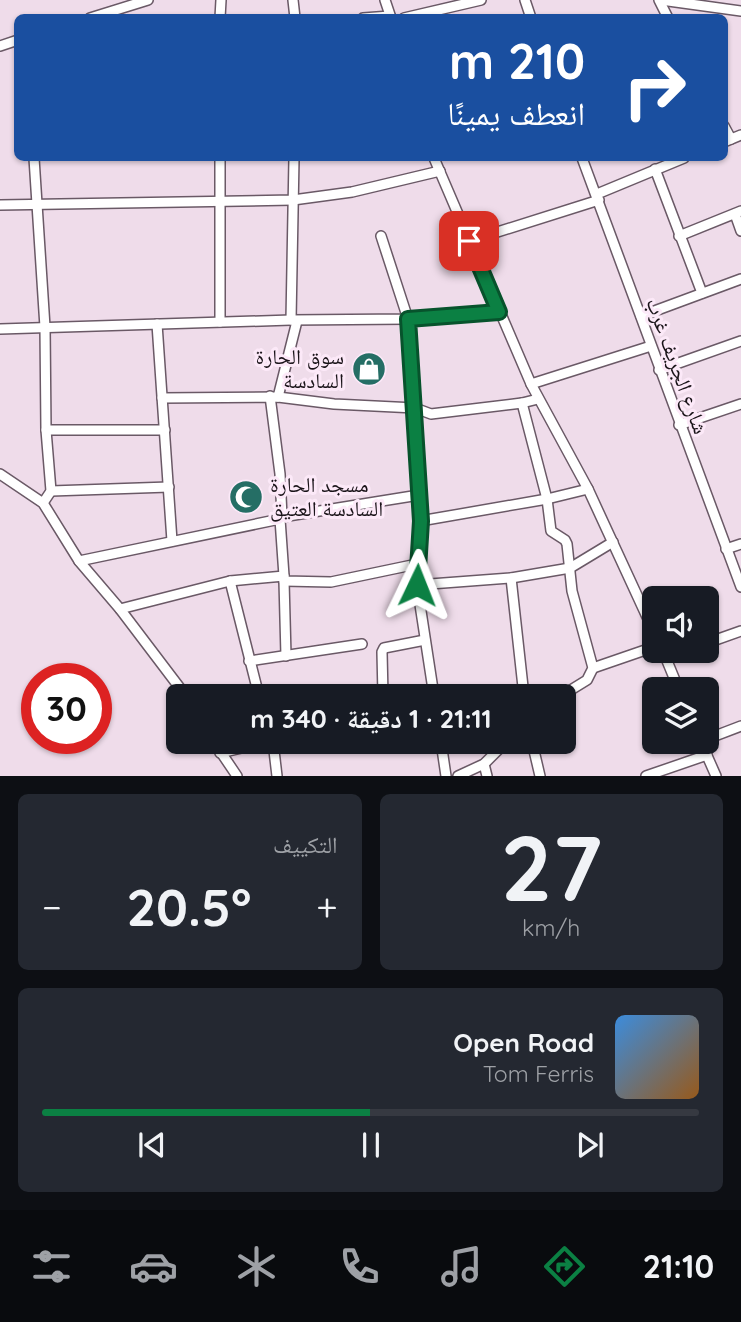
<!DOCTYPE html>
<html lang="ar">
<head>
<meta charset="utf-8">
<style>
	:root { --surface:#171b24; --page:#242831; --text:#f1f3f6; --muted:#9ea1a6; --line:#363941; --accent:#0b8043 }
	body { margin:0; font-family:Quicksand,"Noto Naskh Arabic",sans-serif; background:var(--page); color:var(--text); direction:rtl; height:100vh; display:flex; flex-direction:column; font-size:26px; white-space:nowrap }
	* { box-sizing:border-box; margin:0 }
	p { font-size:23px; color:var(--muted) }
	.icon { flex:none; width:38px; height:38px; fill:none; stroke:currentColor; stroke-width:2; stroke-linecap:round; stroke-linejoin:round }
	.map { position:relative; height:776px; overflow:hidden; direction:ltr }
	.panel { display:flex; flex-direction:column; gap:18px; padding:18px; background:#0d0f14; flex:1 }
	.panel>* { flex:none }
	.guide { position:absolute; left:14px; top:14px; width:714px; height:147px; border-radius:10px; box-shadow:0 2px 5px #0004; direction:rtl; background:#1a4fa0; color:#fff; overflow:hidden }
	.buttons { position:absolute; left:642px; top:586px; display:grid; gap:14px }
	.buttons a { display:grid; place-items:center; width:77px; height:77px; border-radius:10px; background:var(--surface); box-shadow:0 2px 5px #0004; font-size:35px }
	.speed { position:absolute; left:21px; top:663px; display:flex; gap:14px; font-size:35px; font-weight:700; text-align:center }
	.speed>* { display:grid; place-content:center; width:91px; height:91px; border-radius:50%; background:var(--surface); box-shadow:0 2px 5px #0004; line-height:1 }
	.speed .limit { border:10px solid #d22; background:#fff; color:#111 }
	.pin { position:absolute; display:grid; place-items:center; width:60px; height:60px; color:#fff; margin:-30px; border-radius:14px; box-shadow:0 4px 10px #0006 }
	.me { position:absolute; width:77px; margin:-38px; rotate:2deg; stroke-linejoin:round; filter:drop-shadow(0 0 5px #0008) }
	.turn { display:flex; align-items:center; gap:24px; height:147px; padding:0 28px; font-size:32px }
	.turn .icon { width:91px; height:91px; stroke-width:2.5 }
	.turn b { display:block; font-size:49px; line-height:60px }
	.big { font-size:52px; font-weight:700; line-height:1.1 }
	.panel .tile { flex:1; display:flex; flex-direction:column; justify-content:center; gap:10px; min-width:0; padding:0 24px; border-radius:10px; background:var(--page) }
	.panel .dial { align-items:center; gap:0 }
	.dial b { font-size:91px; line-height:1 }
	.song { display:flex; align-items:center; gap:21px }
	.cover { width:84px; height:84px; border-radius:10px; background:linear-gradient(135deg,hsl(210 70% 55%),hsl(30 70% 35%)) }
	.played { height:7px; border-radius:4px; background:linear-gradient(90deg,var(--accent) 50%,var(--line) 50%) }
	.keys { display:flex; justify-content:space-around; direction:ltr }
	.heat { display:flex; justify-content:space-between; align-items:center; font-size:38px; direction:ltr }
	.panel .tiles { flex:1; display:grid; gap:18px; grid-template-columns:1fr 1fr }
	.tile:last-child { grid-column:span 2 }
	.trip { position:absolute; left:166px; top:684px; width:410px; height:70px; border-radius:10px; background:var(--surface); box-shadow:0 2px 5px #0004; font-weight:700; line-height:70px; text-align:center; direction:rtl }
	.menu { display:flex; height:112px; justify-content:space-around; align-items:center; background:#090b0e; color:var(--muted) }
	.menu .icon { width:49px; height:49px }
	.menu .current { color:var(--accent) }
	.menu b { font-size:32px; color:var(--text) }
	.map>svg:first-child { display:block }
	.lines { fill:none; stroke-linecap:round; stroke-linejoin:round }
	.minor-casing { stroke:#6a5966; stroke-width:12 }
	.minor { stroke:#fff; stroke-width:9 }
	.route-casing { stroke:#07532c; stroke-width:18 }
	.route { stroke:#0b8043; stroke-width:12 }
	.labels { text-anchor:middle; stroke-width:6; stroke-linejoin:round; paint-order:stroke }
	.poi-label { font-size:21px; fill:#191318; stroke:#fce9f8; text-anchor:end }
	.street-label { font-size:21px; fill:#191318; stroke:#fce9f8 }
</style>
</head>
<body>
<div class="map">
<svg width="741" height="776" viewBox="0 0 741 776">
	<rect width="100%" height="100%" fill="#efdcea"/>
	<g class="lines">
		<g class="minor-casing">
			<g id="minor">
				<path d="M293 0 295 18"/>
				<path d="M385 0 391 18"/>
				<path d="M525 0 531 18"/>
				<path d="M659 0 668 18"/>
				<path d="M661 0 741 11"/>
				<path d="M90 18 148 0"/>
				<path d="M220 18 221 0"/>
				<path d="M363 18 390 16"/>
				<path d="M404 18 481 0"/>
				<path d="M0 46 18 40"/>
				<path d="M724 126 731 139"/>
				<path d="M724 142 741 135"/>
				<path d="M34 158 45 327 46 430 51 491 43 503"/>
				<path d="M434 158 531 384 588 489 654 632"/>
				<path d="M582 158 741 587"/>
				<path d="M655 169 702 293"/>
				<path d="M597 194 684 158"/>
				<path d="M0 205 293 200 352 192 440 171"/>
				<path d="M735 214 741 231"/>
				<path d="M381 236 408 319 415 408 420 521 417 585 434 696"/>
				<path d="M679 236 741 211"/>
				<path d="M469 241 599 200"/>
				<path d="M641 316 741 279"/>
				<path d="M291 320 294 158"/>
				<path d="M220 322V158"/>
				<path d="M157 324 172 541"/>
				<path d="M0 329 291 320 408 319 499 312"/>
				<path d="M659 370 741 341"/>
				<path d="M531 384 651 346"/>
				<path d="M270 396 280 474 282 517 280 519 284 576"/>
				<path d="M278 397 297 321"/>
				<path d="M162 398 278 397 334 404 415 408 431 414 522 403 538 399"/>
				<path d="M522 403 547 499 551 531 565 540 567 544 572 591 593 668 587 680 561 696"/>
				<path d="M679 425 741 404"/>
				<path d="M46 430H165"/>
				<path d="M0 474 43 503 79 561 120 609 186 696"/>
				<path d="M51 491 169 487"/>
				<path d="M282 517 419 495"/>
				<path d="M420 521 547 499 588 489"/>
				<path d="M726 549 741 544"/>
				<path d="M79 561 280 519"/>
				<path d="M511 578 524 696"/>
				<path d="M230 581 259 696"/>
				<path d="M284 581 286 656"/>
				<path d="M417 585 511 578 570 568 613 542"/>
				<path d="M120 609 230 581 284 576V581L331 582 417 564"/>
				<path d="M707 643 741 631"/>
				<path d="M663 651 679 690"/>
				<path d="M666 658 686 651"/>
				<path d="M249 661 362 644"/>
				<path d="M593 668 654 647"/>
				<path d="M383 696 382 652 384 648 425 640"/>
				<path d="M707 739 741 726"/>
				<path d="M214 742 237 776"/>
				<path d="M273 742 277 776"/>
				<path d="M441 742 446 776"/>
				<path d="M532 742 540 776"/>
				<path d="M701 742 716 776"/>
				<path d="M220 753 267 742"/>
				<path d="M484 764 487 776"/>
				<path d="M458 776 484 764 506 742"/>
				<path d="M646 776 707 755"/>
			</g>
		</g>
		<use href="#minor" class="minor"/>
	</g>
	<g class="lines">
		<g class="route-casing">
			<path id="route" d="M417 585 421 521 408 319 499 312 469 241"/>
		</g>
		<use href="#route" class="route"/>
	</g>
	<defs>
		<g id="shop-disc" transform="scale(1.75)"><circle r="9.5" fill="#256e65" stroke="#fce9f8"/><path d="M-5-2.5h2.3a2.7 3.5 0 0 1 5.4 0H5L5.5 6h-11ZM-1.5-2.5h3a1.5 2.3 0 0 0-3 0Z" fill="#fff"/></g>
		<g id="mosque-disc" transform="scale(1.75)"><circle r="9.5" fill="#256e65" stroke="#fce9f8"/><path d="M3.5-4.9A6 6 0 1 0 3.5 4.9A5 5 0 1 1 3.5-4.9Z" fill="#fff"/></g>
	</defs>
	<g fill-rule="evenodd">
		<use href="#shop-disc" x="369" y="369"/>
		<use href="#mosque-disc" x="246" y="497"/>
	</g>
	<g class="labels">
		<g class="poi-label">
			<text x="344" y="364">سوق الحارة<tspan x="344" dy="24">السادسة</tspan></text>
			<text x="270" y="492" text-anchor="start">مسجد الحارة<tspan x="270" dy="24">السادسة العتيق</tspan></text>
		</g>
		<g class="street-label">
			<text transform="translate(677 366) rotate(70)" y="7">شارع الجريف غرب</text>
		</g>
	</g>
</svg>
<div class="buttons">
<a><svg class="icon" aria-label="sound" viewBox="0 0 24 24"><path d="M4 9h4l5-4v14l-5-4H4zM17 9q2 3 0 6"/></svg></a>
<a><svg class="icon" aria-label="layers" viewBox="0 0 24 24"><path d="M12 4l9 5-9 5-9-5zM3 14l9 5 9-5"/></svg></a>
</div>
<div class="speed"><div class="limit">30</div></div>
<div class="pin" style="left:469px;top:241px;background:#d93025"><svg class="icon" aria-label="arrive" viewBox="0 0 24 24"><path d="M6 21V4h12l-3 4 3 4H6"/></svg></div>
<svg class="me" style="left:417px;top:585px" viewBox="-20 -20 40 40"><path d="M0-17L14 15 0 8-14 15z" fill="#0b8043" stroke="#fff" stroke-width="4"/></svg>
<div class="trip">21:11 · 1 دقيقة · 340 m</div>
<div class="guide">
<div class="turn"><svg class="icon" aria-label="right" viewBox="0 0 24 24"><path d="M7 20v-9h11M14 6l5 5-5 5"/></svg><div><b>210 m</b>انعطف يمينًا</div></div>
</div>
</div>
<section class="panel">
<div class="tiles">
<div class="tile dial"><b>27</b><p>km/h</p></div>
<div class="tile"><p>التكييف</p>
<div class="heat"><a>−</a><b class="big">20.5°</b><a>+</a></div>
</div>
<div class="tile">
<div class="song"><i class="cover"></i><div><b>Open Road</b><p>Tom Ferris</p></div></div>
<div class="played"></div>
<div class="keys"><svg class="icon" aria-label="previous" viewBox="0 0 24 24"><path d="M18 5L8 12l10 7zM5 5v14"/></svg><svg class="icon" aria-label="pause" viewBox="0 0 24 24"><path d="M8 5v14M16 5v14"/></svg><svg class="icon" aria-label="next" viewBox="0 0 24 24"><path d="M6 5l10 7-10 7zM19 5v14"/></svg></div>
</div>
</div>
</section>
<nav class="menu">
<b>21:10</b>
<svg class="icon current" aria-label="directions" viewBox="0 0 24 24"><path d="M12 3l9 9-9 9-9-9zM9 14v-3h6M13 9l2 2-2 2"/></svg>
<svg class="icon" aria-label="music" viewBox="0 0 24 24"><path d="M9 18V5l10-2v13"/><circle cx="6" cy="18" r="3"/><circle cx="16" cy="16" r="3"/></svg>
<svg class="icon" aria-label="phone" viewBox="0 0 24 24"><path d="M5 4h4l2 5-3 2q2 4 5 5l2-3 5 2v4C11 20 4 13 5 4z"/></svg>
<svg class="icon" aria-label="climate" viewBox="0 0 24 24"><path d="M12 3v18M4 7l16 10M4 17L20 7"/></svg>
<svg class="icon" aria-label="car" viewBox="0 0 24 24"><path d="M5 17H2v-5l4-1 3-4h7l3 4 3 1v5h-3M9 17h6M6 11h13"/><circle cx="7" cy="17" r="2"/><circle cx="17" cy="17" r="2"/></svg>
<svg class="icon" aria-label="filters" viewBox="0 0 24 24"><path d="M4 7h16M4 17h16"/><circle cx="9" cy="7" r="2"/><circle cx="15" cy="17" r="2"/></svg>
</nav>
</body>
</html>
